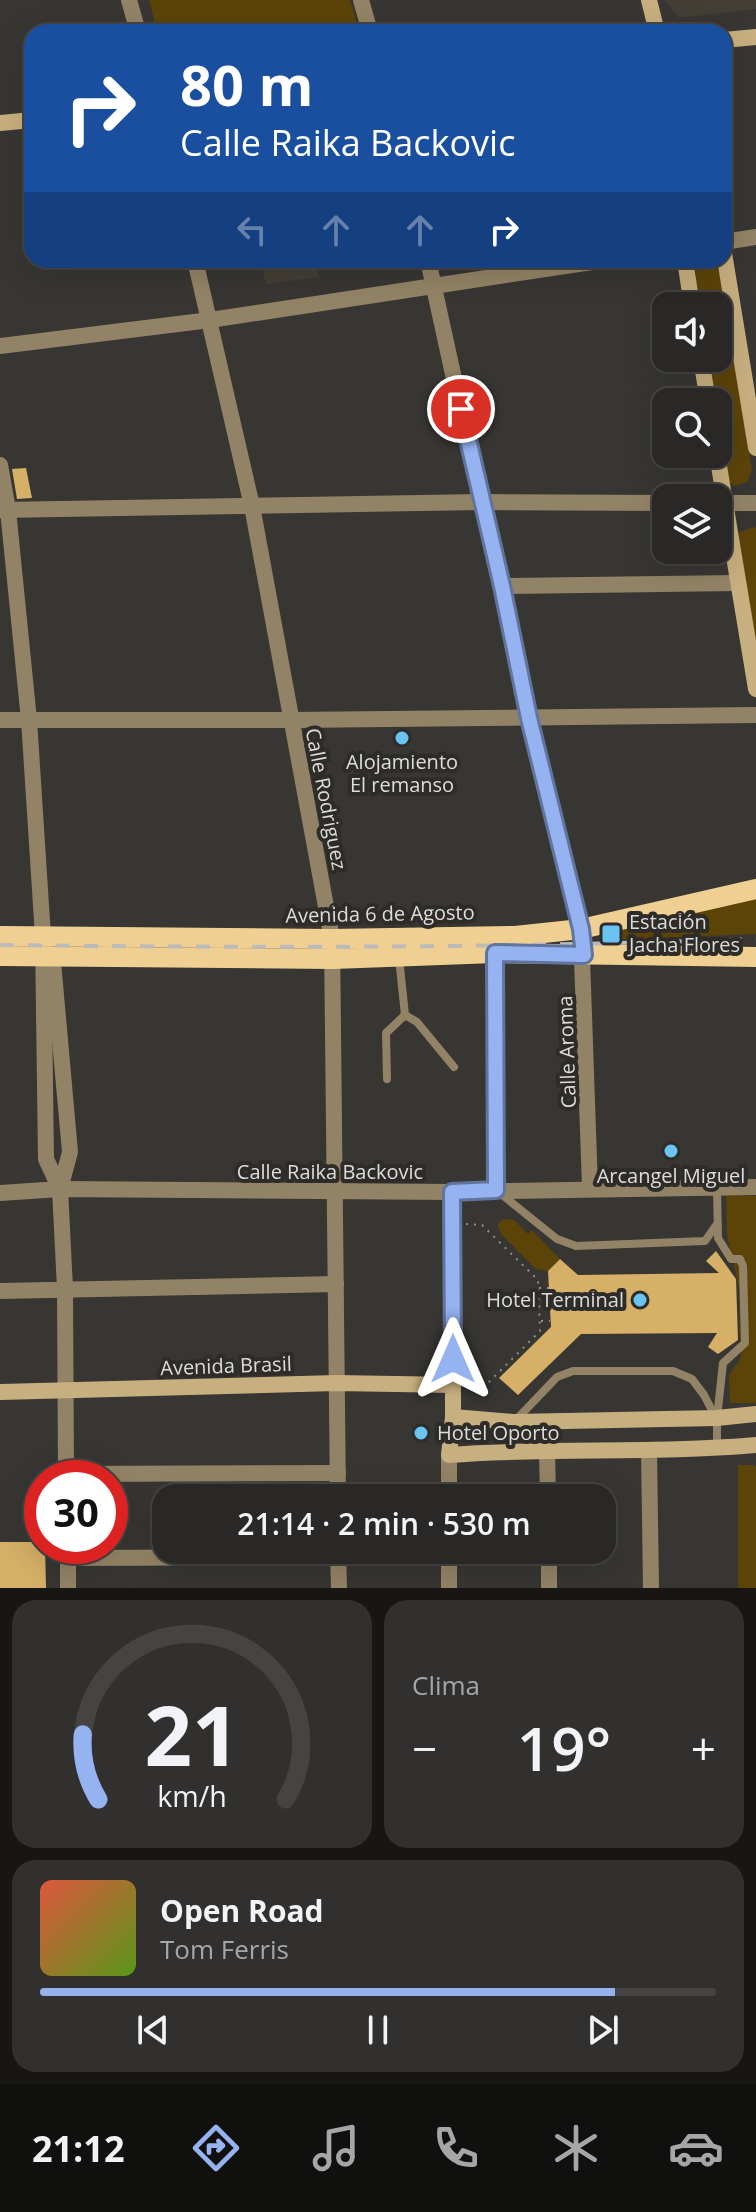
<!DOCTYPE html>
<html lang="es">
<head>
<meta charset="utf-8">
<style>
	:root { --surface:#292826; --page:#31302e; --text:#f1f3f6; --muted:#a5a6a7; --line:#454443; --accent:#95b2f1 }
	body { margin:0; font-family:"Open Sans",sans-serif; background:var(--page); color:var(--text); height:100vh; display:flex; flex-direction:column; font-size:30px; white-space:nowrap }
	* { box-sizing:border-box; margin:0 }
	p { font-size:26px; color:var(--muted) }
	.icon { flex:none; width:44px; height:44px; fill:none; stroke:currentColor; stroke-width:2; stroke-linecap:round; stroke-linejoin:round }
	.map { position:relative; height:1588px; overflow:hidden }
	.side { display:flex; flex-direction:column; gap:12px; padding:12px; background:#171615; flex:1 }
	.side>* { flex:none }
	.banner { position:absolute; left:24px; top:24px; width:708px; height:244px; border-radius:24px; box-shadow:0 8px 32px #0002,0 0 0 2px var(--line); background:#1a4fa0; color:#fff; overflow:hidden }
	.controls { position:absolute; left:652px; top:292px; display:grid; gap:16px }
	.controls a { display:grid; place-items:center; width:80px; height:80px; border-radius:16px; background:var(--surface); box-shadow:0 8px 32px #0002,0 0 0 2px var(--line); font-size:40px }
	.speed { position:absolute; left:24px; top:1460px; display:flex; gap:16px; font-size:40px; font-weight:700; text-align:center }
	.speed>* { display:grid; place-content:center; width:104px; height:104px; border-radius:50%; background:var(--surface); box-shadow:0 8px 32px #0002,0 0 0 2px var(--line); line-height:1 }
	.speed .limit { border:12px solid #d22; background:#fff; color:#111 }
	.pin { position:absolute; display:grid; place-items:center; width:68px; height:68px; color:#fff; margin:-34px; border:4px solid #fff; border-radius:50%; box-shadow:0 2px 8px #0007 }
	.me { position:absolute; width:88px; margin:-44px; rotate:0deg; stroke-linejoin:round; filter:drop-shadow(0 0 6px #0008) }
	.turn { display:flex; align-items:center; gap:28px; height:168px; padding:0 24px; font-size:36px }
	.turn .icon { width:104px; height:104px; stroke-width:2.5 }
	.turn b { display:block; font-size:56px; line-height:68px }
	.lanes { display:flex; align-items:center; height:76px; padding:0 24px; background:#0003; justify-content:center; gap:40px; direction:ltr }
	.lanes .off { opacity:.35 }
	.big { font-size:60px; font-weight:600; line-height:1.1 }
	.side .widget { flex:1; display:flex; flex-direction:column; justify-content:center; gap:12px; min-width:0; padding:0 28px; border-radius:24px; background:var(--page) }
	.side .dial { align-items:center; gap:0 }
	.dial svg { height:208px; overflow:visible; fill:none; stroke:var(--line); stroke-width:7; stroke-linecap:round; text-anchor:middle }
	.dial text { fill:var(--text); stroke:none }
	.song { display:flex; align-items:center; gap:24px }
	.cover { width:96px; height:96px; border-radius:12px; background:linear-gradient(135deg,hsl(10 70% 55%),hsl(90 70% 35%)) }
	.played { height:8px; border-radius:4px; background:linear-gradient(90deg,var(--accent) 85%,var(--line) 85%) }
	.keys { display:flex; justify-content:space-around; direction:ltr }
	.heat { display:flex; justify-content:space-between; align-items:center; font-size:44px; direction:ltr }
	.side .tiles { flex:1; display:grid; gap:12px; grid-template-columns:1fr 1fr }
	.widget:last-child { grid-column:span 2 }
	.trip { position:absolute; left:152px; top:1484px; width:464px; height:80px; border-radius:24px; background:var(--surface); box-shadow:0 8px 32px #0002,0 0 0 2px var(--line); font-weight:600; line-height:80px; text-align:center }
	.dock { display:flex; height:128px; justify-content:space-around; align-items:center; background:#10100f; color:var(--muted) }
	.dock .icon { width:56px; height:56px }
	.dock .on { color:var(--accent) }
	.dock b { font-size:36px; color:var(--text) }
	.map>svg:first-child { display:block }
	.built { fill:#433f37 }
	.green { fill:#5c4409 }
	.building { fill:#d5b066 }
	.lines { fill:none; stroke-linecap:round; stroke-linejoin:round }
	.path { stroke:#91908e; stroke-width:2; stroke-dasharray:2 6; stroke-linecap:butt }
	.lane { stroke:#938366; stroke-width:8 }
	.street { stroke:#938366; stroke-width:16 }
	.secondary { stroke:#c8af7f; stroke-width:16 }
	.primary { stroke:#f0d092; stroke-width:20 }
	.rail { stroke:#bcbbb9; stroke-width:4; stroke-dasharray:14 14; stroke-linecap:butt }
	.route-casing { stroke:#61749d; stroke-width:20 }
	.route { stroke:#95b2f1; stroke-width:14 }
	.poi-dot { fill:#6bc3f2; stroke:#2d2c29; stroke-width:3 }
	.labels { text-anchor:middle; stroke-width:8; stroke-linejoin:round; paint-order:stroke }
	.poi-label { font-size:20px; fill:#dedddb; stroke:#2d2c29 }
	.street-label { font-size:20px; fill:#dedddb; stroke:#2d2c29 }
</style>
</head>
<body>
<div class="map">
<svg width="756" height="1588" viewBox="0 0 756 1588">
	<rect width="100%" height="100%" fill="#373633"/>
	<g class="built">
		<path d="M665 0H756V9L679 18Z"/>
		<path d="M260 260H316L319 277 266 284Z"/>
	</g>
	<g class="green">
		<path d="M149 0H350L360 32H157Z"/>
		<path d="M711 265 718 270 722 282 752 470 747 482 734 486C714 472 718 425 718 402H712L705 358H718V306H697L695 276 697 270Z"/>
		<path d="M754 527 756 528V657L736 542 739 532Z"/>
		<path d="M756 896V934L603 940 600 931Z"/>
		<path d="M726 1195 756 1196V1403H730L729 1375 739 1361 745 1343 740 1339 739 1288 727 1235Z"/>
		<path d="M505 1219 514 1220 528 1234 532 1230 560 1259 548 1271 536 1269 501 1234 498 1226 500 1221Z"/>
		<path d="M738 1465H754L756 1467V1588H738Z"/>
	</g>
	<g class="building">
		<path d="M26 468 32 498 17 499 12 469Z"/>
		<path d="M716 1251 736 1279 738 1340 718 1354 708 1347 717 1333 581 1334 518 1395 499 1378 551 1327 548 1271 560 1259 578 1275 719 1273 706 1261Z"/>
		<path d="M0 1542H42V1546H45L46 1588H0Z"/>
	</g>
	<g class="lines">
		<g class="path">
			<path d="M466 1224 482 1225 538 1280 540 1331 484 1387H468"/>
			<path d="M539 1288H549"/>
			<path d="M541 1321H550"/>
		</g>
		<g class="lane">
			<path d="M399 958 405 1015 417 1022 454 1067"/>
			<path d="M387 1079 386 1033 405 1015"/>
			<path d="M501 1194 557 1239 576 1246 705 1241 717 1224"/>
			<path d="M717 1447V1418L723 1363 745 1343 743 1266 740 1259H731L718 1238 717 1188"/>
			<path d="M514 1450V1422L557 1377 573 1371H673L692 1379 704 1395 716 1418"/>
		</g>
		<g class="street">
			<path d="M129 0 138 32"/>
			<path d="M361 0 370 32"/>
			<path d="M724 242 756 237"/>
			<path d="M195 260 252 506 332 939 338 1498"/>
			<path d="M428 260 481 502 502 586 529 718 581 929 590 1188"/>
			<path d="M0 346 210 320 605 260"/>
			<path d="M0 465 8 510 29 720 43 936 46 1159 60 1189"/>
			<path d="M718 503H756"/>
			<path d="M0 510 481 502 666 503"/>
			<path d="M502 586 738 583"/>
			<path d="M0 720H291L756 715"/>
			<path d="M495 953 496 1190"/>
			<path d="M53 962 70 1152 60 1189 65 1288 66 1478"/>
			<path d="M452 1192 453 1385"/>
			<path d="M0 1193 60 1189 452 1192 756 1187"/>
			<path d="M0 1291 336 1284"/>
			<path d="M547 1450 548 1498"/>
			<path d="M649 1450 651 1588"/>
			<path d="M449 1455V1498"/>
			<path d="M66 1474 338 1473"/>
			<path d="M68 1546V1588"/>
			<path d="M338 1550 339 1588"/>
			<path d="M449 1550V1588"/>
			<path d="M549 1550V1588"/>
			<path d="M68 1558 338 1557"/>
		</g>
		<g class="secondary">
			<path d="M649 0 657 32"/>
			<path d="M724 40 756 37"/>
			<path d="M0 123 32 120"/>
			<path d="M724 253 756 448"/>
			<path d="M685 260 692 306"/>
			<path d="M701 358 708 402"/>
			<path d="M717 454 756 689"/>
			<path d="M0 1392 337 1383 453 1385V1417L449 1455C551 1447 654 1454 756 1445"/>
			<path d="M453 1417 514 1422 717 1418 756 1414"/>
		</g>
		<g class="primary">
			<path d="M0 936 332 939 515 936 581 929 756 889"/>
			<path d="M0 956 333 959 495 953 756 957"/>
		</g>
		<path class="rail" d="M0 945C252 948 504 948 756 939"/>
	</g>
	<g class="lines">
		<g class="route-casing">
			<path id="route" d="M453 1359 452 1192 496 1190 495 953 584 955 581 929 529 718 502 586 461 409"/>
		</g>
		<use href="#route" class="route"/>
	</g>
	<g class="poi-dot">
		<circle cx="402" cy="738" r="8"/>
		<rect x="601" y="924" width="20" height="20" rx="4"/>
		<circle cx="671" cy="1151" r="8"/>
		<circle cx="640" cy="1300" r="8"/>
		<circle cx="421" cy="1433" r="8"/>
	</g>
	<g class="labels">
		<g class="poi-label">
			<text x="402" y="769">Alojamiento<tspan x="402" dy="23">El remanso</tspan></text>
			<text x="629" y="929" text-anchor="start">Estación<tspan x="629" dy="23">Jacha Flores</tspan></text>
			<text x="671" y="1183">Arcangel Miguel</text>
			<text x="624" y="1307" text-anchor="end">Hotel Terminal</text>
			<text x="437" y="1440" text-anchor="start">Hotel Oporto</text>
		</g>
		<g class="street-label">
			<text transform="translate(326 799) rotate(79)" y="7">Calle Rodriguez</text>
			<text transform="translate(380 914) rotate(-1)" y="7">Avenida 6 de Agosto</text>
			<text transform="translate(567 1052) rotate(-92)" y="7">Calle Aroma</text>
			<text x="330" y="1179">Calle Raika Backovic</text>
			<text transform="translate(226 1366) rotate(-2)" y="7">Avenida Brasil</text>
		</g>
	</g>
</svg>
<div class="controls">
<a><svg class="icon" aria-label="sound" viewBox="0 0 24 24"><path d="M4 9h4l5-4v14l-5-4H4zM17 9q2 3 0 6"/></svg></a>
<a><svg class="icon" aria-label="search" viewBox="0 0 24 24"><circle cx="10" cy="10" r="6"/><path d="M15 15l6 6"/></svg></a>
<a><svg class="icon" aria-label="layers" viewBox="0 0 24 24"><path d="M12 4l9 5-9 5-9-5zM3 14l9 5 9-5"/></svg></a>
</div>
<div class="speed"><div class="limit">30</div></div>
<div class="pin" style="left:461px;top:409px;background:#d93025"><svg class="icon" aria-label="arrive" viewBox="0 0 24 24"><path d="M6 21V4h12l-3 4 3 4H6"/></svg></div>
<svg class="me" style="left:453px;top:1359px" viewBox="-20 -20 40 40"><path d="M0-17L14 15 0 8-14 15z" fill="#95b2f1" stroke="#fff" stroke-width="4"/></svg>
<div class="trip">21:14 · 2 min · 530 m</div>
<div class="banner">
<div class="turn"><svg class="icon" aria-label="right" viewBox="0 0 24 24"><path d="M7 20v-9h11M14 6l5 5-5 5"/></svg><div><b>80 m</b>Calle Raika Backovic</div></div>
<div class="lanes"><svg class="icon off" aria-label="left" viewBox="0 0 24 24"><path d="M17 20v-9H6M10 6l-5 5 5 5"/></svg><svg class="icon off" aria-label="ahead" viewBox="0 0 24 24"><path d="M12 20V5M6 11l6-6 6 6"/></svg><svg class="icon off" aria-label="ahead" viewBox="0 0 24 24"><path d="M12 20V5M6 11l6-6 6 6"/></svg><svg class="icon" aria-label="right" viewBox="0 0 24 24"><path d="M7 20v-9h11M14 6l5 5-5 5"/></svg></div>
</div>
</div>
<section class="side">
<div class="tiles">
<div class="widget dial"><svg viewBox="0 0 100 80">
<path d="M14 69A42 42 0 1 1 86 69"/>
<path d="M14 69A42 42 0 0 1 8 44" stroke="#95b2f1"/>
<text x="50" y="56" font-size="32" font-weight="700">21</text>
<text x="50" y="72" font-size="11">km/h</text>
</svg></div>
<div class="widget"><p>Clima</p>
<div class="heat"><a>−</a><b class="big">19°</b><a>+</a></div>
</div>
<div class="widget">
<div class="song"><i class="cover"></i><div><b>Open Road</b><p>Tom Ferris</p></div></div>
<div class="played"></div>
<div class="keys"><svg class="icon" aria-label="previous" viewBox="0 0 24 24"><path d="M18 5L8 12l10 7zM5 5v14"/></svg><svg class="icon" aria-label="pause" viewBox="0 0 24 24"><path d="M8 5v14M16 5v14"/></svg><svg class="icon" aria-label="next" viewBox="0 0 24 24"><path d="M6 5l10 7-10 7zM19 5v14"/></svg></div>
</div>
</div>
</section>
<nav class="dock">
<b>21:12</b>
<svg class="icon on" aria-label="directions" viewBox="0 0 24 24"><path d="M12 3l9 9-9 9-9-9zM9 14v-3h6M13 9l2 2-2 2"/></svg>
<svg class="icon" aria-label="music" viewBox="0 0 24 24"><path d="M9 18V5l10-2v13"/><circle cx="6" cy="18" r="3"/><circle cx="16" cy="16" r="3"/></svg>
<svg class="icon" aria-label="phone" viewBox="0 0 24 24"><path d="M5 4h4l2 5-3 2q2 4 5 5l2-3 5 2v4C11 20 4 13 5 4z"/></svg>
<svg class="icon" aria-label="climate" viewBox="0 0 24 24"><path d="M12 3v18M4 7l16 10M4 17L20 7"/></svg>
<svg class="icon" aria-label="car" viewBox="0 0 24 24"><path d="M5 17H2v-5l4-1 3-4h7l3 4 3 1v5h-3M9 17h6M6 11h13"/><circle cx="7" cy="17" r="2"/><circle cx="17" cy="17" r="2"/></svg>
</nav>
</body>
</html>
